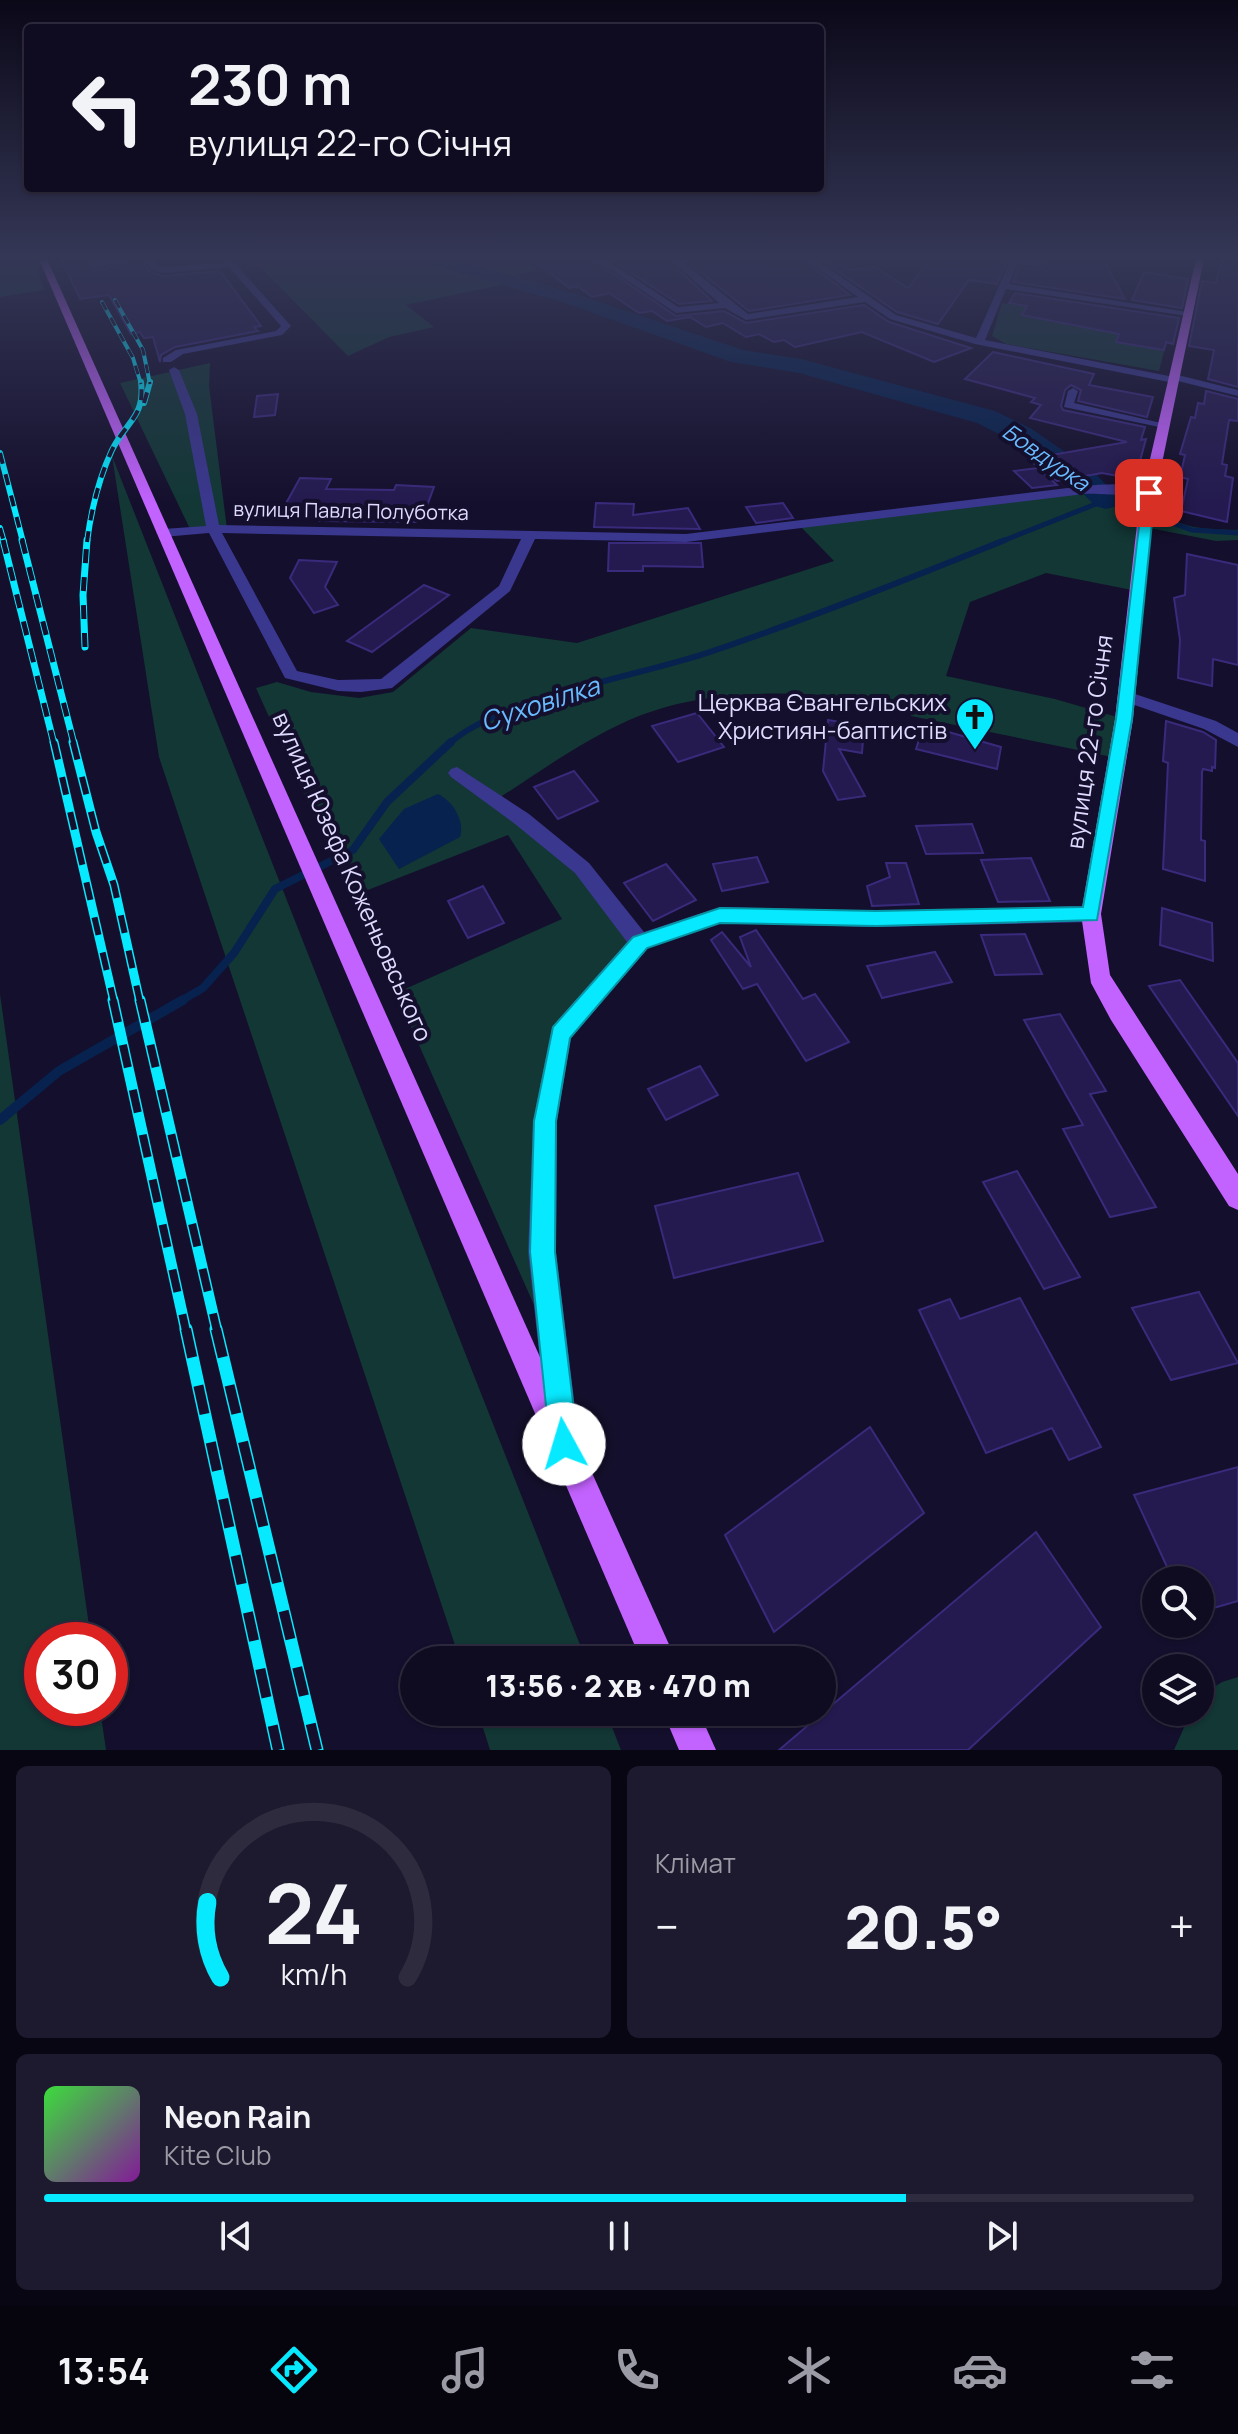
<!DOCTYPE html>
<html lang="uk">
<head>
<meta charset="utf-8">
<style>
	:root { --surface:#0f0b21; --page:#1d192e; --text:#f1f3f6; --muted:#9b9ba5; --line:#2f2b3f; --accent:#07e9ff }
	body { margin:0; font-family:Manrope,sans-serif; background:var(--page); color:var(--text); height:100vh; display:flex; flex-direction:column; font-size:30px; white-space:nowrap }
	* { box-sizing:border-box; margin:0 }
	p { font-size:26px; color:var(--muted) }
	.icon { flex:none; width:44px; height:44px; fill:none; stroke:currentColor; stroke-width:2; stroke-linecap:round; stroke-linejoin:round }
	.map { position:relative; height:1750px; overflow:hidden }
	.sheet { display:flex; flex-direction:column; gap:16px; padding:16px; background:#080612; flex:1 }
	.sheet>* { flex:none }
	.guide { position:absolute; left:24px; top:24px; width:800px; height:168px; border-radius:8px; box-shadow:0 2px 6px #0004,0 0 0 2px var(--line); background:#0f0b21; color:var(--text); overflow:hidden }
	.tools { position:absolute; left:1142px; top:1566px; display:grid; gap:16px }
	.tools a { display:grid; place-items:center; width:72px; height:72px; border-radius:50%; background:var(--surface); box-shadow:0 2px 6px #0004,0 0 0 2px var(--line); font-size:40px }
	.speed { position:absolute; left:24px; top:1622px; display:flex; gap:16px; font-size:40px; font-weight:700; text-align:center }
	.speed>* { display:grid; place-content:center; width:104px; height:104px; border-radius:50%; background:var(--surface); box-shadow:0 2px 6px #0004,0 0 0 2px var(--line); line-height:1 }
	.speed .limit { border:12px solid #d22; background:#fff; color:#111 }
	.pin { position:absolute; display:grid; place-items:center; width:68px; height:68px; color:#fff; margin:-34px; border-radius:16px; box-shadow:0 4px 12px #0006 }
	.me { position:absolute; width:88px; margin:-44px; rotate:354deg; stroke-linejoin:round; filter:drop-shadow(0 0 6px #0008) }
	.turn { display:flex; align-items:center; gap:28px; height:168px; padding:0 32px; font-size:36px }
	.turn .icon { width:104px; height:104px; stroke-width:2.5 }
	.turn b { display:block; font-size:56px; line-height:68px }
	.big { font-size:60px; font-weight:800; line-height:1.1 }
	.sheet .widget { flex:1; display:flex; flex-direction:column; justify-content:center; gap:12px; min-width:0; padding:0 28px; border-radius:12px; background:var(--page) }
	.sheet .dial { align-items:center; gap:0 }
	.dial svg { height:208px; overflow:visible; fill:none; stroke:var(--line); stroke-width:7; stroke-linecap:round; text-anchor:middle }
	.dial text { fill:var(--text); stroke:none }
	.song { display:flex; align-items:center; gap:24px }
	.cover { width:96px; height:96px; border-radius:12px; background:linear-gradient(135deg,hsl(120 70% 55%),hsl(290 70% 35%)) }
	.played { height:8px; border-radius:4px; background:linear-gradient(90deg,var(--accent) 75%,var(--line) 75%) }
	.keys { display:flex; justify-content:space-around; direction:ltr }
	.heat { display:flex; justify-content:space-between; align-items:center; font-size:44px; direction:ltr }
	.sheet .tiles { flex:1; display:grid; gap:16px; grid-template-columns:1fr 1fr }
	.widget:last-child { grid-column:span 2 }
	.trip { position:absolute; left:400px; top:1646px; width:436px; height:80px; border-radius:40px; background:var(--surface); box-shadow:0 2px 6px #0004,0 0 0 2px var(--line); font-weight:800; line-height:80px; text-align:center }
	.tab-bar { display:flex; height:128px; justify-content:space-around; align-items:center; background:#06040d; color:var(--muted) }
	.tab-bar .icon { width:56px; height:56px }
	.tab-bar .selected { color:var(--accent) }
	.tab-bar b { font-size:36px; color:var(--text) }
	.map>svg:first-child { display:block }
	.green { fill:#123735 }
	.water { fill:#07224e }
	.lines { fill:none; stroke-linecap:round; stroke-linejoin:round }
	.stream-far3 { stroke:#07224e; stroke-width:5 }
	.stream-far2 { stroke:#07224e; stroke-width:6 }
	.stream-far1 { stroke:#07224e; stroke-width:8 }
	.stream { stroke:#07224e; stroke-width:10 }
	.river { fill:#07224e; fill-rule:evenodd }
	.building { fill:#241a4f; stroke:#3a2a7c; stroke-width:2 }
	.minor { fill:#3a378e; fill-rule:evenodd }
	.major { fill:#c262ff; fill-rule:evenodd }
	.rail-far5-casing { stroke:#07e9ff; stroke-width:4 }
	.rail-far4-casing { stroke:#07e9ff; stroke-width:6 }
	.rail-far3-casing { stroke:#07e9ff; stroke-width:7 }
	.rail-far2-casing { stroke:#07e9ff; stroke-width:9 }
	.rail-far1-casing { stroke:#07e9ff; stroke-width:11 }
	.rail-casing { stroke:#07e9ff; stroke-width:13 }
	.rail-far5 { stroke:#140f2c; stroke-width:3; stroke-dasharray:9; stroke-linecap:butt }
	.rail-far4 { stroke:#140f2c; stroke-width:4; stroke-dasharray:11; stroke-linecap:butt }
	.rail-far3 { stroke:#140f2c; stroke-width:5; stroke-dasharray:14; stroke-linecap:butt }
	.rail-far2 { stroke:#140f2c; stroke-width:6; stroke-dasharray:18; stroke-linecap:butt }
	.rail-far1 { stroke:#140f2c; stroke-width:8; stroke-dasharray:23; stroke-linecap:butt }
	.rail { stroke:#140f2c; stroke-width:10; stroke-dasharray:29; stroke-linecap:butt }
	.route { fill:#07e9ff; stroke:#0597a6; stroke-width:2 }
	.labels { text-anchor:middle; stroke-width:8; stroke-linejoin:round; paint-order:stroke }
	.far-street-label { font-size:20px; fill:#dedbff; stroke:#140f2c }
	.far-water-label { font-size:22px; font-style:italic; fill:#69bbff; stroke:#140f2c }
	.poi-label { font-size:24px; fill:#dedbff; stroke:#140f2c; text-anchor:end }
	.street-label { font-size:24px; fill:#dedbff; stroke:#140f2c }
	.water-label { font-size:26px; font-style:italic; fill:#69bbff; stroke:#140f2c }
</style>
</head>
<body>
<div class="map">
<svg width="1238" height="1750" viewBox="0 0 1238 1750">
	<rect width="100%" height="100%" fill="#140f2c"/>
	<g class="green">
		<path d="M0 259H32L44 290 0 297Z"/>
		<path d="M252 259H495L505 265 524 262 537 270 516 275 532 284 589 301 731 352 815 368 998 419 1100 486 1090 487 1019 436 984 418 799 367 727 355 581 303 510 283 406 305 434 327 389 337 348 356Z"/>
		<path d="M1002 303 1070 313 1168 335 1159 371 1006 344 992 336Z"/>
		<path d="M210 363 209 386 227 529 191 531 120 383Z"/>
		<path d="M112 456 586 1660H460L159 757Z"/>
		<path d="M1077 491 1149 493 1147 504C1159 507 1167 519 1180 523 1198 530 1219 529 1238 530V540L1216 541 1144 527 1137 591 1046 573 970 602 946 676 1055 699 1124 719 1117 758 911 716V703C817 694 717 681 627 721 581 742 539 772 496 800L582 868 636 938 555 1029 538 1314 396 993 562 919 508 835 350 897 256 688 277 682 311 692 359 698 393 692 471 628 577 643 834 561 800 526Z"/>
		<path d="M0 994 91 1640H42V1708H100L106 1750H0Z"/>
		<path d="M1238 1677V1750H1174L1191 1712H1200V1696L1222 1682Z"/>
		<path d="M478 1712H606L621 1750H490Z"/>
	</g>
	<path class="water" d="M438 794C453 801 465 821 460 837L399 869 379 839 404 809Z"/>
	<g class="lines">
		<path class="stream-far3" d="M1000 542 1106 500 1192 530 1238 533"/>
		<path class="stream-far2" d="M449 744C497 699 643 675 710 652 810 618 908 579 1005 540"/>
		<path class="stream-far1" d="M179 1002 203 988 234 953 275 889 353 850 387 802 451 742"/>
		<path class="stream" d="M0 1120 59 1071 183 1000"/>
		<path class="river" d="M422 259H453L579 295 743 350 801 359 995 411 1032 429 1095 473 1121 500 1117 506 1106 509 1095 506 1075 485 1012 441 977 423 799 373 731 362 565 303 425 263Z"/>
	</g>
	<g class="building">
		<path d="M61 259H99L88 262 96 270 141 259 150 272 163 276 220 271 261 326 254 327 258 331 175 347 161 355 160 362 153 337 144 338 140 332 131 334 109 295 80 299Z"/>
		<path d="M532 259H592L676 316 724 311 746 323 864 305 889 322 971 348 934 362 862 332 795 347 784 340 774 342 759 334 746 337 723 323 706 327 690 317 667 321 652 311 639 313 609 293 592 297 577 286 569 288Z"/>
		<path d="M610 259H667L712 301 679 304Z"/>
		<path d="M684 259H802L850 295 749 311Z"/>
		<path d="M820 259 836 260 850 270 875 267 908 288 930 259 951 262 954 259H1008L997 284 969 280 938 324 897 312Z"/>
		<path d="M1052 259H1103L1125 299 1013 282 1019 267 1040 269Z"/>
		<path d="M1222 259H1238V387L1208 379 1214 350 1189 346 1202 281 1216 283Z"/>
		<path d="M1144 272 1188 279 1182 308 1132 300Z"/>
		<path d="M1015 293 1179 318 1173 344 1166 342 1164 350 1116 342 1119 334 1022 315 1027 306 1009 303Z"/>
		<path d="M993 352 1094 374 1089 385 1153 397 1147 417 1078 401 1081 390 1071 385 1065 390 1061 406 1063 410 1145 427 1141 440 1146 439 1135 479 1102 473 1057 481 1028 459 1127 442 1030 418 1041 405 1031 402 1035 398 965 379Z"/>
		<path d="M1206 391 1238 399V421L1229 420 1222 464 1227 465 1225 476 1233 478 1227 522 1181 511 1188 479 1180 477 1185 455 1180 454 1191 417 1195 418 1198 403 1204 404Z"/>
		<path d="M278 394 275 415 254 417 257 396Z"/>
		<path d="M1038 468 1057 485 1032 488 1014 471Z"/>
		<path d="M300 478 331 479 326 489 394 490 396 485 434 487 421 522 320 521 322 517 279 516Z"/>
		<path d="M596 503 634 504 633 515 688 508 700 529 594 527Z"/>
		<path d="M783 503 793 518 756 523 746 507Z"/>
		<path d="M609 543H701L703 567 643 566V571H608Z"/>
		<path d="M1187 554 1238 565V665L1213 659 1212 686 1178 678 1180 640 1174 598 1185 595Z"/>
		<path d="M299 560 337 562 325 587 338 605 314 613 290 578Z"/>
		<path d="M424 585 449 595 372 652 347 641Z"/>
		<path d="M697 713 724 747 678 762 652 726Z"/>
		<path d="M828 720 864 726 862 753 839 749 865 796 838 800 823 771Z"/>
		<path d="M1166 721 1203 732 1216 740 1215 768 1212 767V771L1203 769 1202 772 1201 840 1205 841V881L1163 869 1168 763 1163 761Z"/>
		<path d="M924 725 1001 747 997 769 916 749Z"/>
		<path d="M574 771 598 801 558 819 534 787Z"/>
		<path d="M972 824 983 853 926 854 916 826Z"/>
		<path d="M757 857 768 882 722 891 713 864Z"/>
		<path d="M1031 858 1050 901 998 902 981 860Z"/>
		<path d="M886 863H906L919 904 872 906 867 886 890 877Z"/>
		<path d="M666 864 696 900 653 921 624 883Z"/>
		<path d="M483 886 504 923 468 938 448 901Z"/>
		<path d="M1162 908 1212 923 1213 961 1160 945Z"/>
		<path d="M756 930 803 999 815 994 849 1042 806 1061 757 984 743 989 711 940 722 932 751 967 740 937Z"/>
		<path d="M1025 934 1042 974 995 975 981 935Z"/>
		<path d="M935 952 952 982 882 998 867 966Z"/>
		<path d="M1180 980 1238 1063V1116L1149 986Z"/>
		<path d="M1060 1014 1106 1091 1090 1094 1156 1207 1110 1217 1063 1129 1083 1125 1024 1020Z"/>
		<path d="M700 1066 718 1095 666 1120 648 1089Z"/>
		<path d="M1017 1171 1080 1277 1044 1289 983 1182Z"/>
		<path d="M798 1173 823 1241 674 1278 655 1206Z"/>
		<path d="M1199 1292 1238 1363 1171 1380 1132 1308Z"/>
		<path d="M1020 1298 1101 1447 1069 1460 1052 1428 986 1453 919 1310 950 1299 960 1319Z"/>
		<path d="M870 1427 924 1513 774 1632 725 1535Z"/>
		<path d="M1238 1467V1601L1200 1612V1580H1173L1134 1495Z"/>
		<path d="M1036 1532 1101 1627 968 1750H779Z"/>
	</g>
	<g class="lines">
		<g class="minor">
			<path d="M112 259H134L95 267 91 264Z"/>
			<path d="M144 259H152L158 266 164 267 234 262 291 326 282 335 183 354 171 362H163V358L176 350 276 331 281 326 229 267 164 273 152 270Z"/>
			<path d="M595 259H605L678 307 719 303 670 259H679L748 314 858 297 805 259H815L896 315 976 338 1011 259H1049L1038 266 1017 264 1009 284 1193 313 1188 316 1006 289 985 340 1169 376 1174 374 1238 390V396L1178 381 1174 383 975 344 890 319 865 302 746 320 725 308 676 313Z"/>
			<path d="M174 367 179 370 197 414 219 525 686 534 1084 486C1105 484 1138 481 1155 493 1148 498 1100 493 1084 494L686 542 535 539 510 591 392 688 361 692 338 691 285 678 209 533 163 537 156 533 163 529 206 526 185 414 169 370ZM222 533 521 539 499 586 381 679 338 680 297 671Z"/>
			<path d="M1073 388 1078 391 1074 403 1170 425 1164 428 1064 407 1068 391Z"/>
			<path d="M1126 691 1216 721 1238 733V747L1204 729 1120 700 1118 696 1120 692Z"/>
			<path d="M457 767 529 814 589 863 644 932 720 907 876 911 1091 906 1098 908 1101 914 1098 920 1091 922 876 927 720 923 648 948 571 1038 557 1121 556 1252 577 1424 573 1435 562 1439 551 1435 547 1424 528 1252 533 1121 552 1027 627 942 575 873 515 824 451 777 448 773 451 769Z"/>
		</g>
		<g class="major">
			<path d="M39 259H47L676 1660H641Z"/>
			<path d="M1196 259H1204L1153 507 1133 719 1101 914 1110 975 1238 1174V1210L1229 1206 1111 1020 1091 983 1081 914 1115 719 1139 507Z"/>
			<path d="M663 1712H699L716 1750H679Z"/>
		</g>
		<g class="rail-far5-casing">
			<g id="rail-far5">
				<path d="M115 300 143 350 150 384"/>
				<path d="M102 302 133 358 141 384"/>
			</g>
		</g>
		<g class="rail-far4-casing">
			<g id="rail-far4">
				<path d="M144 403 150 382"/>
				<path d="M0 453 23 542"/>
				<path d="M0 528 4 542"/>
				<path d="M87 542C91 511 99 478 112 450 126 421 145 418 141 382"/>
			</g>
		</g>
		<g class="rail-far3-casing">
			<g id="rail-far3">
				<path d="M3 540 54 744"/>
				<path d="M22 540 74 744"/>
				<path d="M85 647 83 595 87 540"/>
			</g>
		</g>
		<g class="rail-far2-casing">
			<g id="rail-far2">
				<path d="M54 742 114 1002"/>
				<path d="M73 742 96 832 114 885 140 1002"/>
			</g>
		</g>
		<g class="rail-far1-casing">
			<g id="rail-far1">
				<path d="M113 1000 186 1331"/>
				<path d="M140 1000 217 1331"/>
			</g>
		</g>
		<g class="rail-casing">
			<g id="rail">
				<path d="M186 1329 278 1750"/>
				<path d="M216 1329 317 1750"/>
			</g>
		</g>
		<use href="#rail-far5" class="rail-far5"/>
		<use href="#rail-far4" class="rail-far4"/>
		<use href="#rail-far3" class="rail-far3"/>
		<use href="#rail-far2" class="rail-far2"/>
		<use href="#rail-far1" class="rail-far1"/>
		<use href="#rail" class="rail"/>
	</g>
	<linearGradient id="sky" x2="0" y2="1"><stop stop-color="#0b0818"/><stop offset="0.51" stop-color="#343756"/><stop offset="1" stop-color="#343756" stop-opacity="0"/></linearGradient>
	<rect width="1238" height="504" fill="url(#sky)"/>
	<path class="route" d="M1149 490 1155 493 1132 719 1097 920 876 926 720 923 647 948 570 1038 556 1121 555 1252 578 1444 574 1454 564 1458 554 1454 550 1444 530 1252 534 1121 553 1027 633 937 720 908 876 911 1083 907 1116 719 1143 493Z"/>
	<defs>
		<g id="church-pin" transform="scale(2)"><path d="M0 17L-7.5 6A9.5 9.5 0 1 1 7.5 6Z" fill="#07e9ff" stroke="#140f2c"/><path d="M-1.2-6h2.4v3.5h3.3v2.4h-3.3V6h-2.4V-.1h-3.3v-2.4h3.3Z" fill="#111"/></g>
	</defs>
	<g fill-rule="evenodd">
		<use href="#church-pin" x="975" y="717"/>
	</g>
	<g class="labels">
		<g class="far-street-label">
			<text transform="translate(351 511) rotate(1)" y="7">вулиця Павла Полуботка</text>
		</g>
		<g class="far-water-label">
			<text transform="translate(1046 457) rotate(35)" y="8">Бовдурка</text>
		</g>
		<g class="poi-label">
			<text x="947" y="711">Церква Євангельских<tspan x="947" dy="28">Християн-баптистів</tspan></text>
		</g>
		<g class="street-label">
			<text transform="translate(1090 742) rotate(-82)" y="8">вулиця 22-го Січня</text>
			<text transform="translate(352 877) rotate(66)" y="8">вулиця Юзефа Коженьовського</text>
		</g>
		<g class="water-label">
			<text transform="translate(540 704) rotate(-18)" y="9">Суховілка</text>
		</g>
	</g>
</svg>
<div class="tools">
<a><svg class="icon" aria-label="search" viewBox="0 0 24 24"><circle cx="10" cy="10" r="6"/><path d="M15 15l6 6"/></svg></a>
<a><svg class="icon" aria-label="layers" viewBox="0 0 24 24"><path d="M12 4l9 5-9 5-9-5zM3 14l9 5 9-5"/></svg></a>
</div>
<div class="speed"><div class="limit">30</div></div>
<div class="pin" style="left:1149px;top:493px;background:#d93025"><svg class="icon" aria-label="arrive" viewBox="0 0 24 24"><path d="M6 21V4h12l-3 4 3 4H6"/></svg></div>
<svg class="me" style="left:564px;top:1444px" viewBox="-20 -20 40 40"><circle r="19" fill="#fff"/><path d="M0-13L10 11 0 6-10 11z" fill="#07e9ff"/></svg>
<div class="trip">13:56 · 2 хв · 470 m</div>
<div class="guide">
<div class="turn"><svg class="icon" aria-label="left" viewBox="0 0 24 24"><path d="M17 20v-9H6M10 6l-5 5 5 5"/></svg><div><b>230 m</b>вулиця 22-го Січня</div></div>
</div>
</div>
<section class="sheet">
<div class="tiles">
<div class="widget dial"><svg viewBox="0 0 100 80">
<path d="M14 69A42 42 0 1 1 86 69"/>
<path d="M14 69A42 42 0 0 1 9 40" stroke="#07e9ff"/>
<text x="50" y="56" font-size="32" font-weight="700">24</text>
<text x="50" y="72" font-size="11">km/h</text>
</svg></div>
<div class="widget"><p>Клімат</p>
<div class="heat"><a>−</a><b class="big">20.5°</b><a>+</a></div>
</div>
<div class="widget">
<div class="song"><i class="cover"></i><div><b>Neon Rain</b><p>Kite Club</p></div></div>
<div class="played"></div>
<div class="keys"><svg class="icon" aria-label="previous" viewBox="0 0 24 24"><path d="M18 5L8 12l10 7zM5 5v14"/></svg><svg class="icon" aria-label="pause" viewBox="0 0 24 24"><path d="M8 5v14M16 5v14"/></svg><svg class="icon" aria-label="next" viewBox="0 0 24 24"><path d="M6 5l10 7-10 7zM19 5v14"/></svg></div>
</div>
</div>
</section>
<nav class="tab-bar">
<b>13:54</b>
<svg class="icon selected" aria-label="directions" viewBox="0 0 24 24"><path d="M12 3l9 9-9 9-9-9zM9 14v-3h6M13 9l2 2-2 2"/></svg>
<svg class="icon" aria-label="music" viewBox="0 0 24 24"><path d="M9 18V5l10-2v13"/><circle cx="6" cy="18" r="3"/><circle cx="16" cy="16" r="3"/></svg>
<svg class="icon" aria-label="phone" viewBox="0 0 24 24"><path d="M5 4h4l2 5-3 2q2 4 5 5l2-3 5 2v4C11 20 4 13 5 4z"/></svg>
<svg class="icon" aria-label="climate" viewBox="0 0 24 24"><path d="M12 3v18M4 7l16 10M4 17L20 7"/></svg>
<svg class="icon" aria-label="car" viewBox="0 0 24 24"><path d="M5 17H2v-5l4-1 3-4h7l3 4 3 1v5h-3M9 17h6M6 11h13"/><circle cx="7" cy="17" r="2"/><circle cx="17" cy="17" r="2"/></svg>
<svg class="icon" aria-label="filters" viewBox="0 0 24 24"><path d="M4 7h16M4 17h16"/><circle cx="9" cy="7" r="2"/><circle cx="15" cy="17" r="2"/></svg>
</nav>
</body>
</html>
